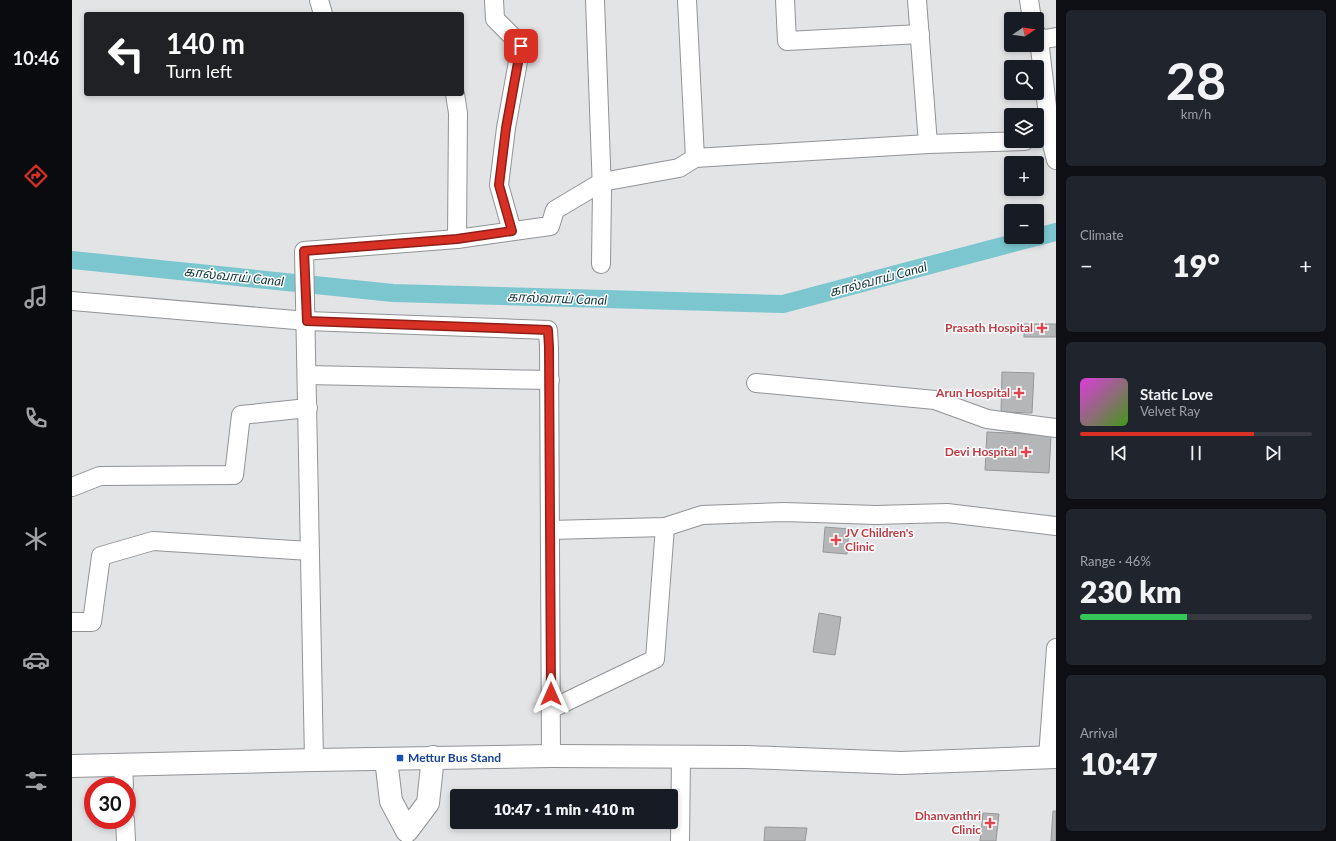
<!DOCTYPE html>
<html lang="en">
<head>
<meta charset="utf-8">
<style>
	:root { --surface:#171b24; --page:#20242c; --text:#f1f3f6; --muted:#9ea1a6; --line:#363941; --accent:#d93025 }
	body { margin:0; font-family:Lato,"Noto Sans Tamil",sans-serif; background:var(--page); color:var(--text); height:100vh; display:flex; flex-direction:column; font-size:15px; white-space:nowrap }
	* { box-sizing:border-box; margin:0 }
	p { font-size:13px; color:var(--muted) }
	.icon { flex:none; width:22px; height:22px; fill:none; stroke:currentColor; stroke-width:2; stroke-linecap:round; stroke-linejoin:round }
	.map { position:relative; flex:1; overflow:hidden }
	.panel { display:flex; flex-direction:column; gap:10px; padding:10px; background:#0d0f14; width:280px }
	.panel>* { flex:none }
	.top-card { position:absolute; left:12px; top:12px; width:380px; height:84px; border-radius:4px; box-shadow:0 2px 6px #0003; background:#202124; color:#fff; overflow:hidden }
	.needle { width:26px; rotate:77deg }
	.tools { position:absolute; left:932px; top:12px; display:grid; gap:8px }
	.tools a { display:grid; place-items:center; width:40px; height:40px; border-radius:4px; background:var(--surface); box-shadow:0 2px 6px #0003; font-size:20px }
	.speed { position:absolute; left:12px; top:777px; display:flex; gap:8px; font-size:20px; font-weight:700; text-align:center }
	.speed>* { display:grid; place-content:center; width:52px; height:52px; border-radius:50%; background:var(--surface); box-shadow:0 2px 6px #0003; line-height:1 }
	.speed .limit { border:6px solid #d22; background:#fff; color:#111 }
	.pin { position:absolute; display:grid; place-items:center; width:34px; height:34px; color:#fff; margin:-17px; border-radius:8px; box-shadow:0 2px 6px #0006 }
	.me { position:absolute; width:44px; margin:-22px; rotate:0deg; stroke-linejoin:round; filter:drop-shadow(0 0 3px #0008) }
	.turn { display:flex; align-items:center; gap:14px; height:84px; padding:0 16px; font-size:18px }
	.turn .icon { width:52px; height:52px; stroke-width:2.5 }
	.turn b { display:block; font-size:28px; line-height:34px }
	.big { font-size:30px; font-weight:800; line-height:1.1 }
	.panel .widget { flex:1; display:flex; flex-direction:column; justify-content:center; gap:6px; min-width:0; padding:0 14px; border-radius:6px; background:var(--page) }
	.panel .dial { align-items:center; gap:0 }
	.dial b { font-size:52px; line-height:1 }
	.song { display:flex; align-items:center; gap:12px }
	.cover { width:48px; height:48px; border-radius:6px; background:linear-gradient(135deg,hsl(300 70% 55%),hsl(100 70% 35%)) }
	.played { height:4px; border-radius:2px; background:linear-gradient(90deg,var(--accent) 75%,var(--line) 75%) }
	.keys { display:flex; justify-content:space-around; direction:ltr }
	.heat { display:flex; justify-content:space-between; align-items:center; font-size:22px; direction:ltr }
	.charge { height:6px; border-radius:3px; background:linear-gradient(90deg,#34c759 46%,var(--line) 0) }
	.trip { position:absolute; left:378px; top:789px; width:228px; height:40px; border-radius:4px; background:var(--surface); box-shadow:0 2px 6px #0003; font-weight:800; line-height:40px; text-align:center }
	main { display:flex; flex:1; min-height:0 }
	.tab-bar { display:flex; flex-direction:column; width:72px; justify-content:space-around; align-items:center; background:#090b0e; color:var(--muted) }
	.tab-bar .icon { width:28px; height:28px }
	.tab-bar .on { color:var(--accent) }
	.tab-bar b { font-size:18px; color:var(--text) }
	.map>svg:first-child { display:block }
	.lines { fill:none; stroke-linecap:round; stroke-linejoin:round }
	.canal { stroke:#7cc6cf; stroke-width:18 }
	.building { fill:#b4b6b8; stroke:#959799 }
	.minor-casing { stroke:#929396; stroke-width:20 }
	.tertiary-casing { stroke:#929396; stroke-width:24 }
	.primary-casing { stroke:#929396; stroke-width:24 }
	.minor { stroke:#fff; stroke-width:18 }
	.tertiary { stroke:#fff; stroke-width:22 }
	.primary { stroke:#fff; stroke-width:22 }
	.route-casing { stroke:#8d1f18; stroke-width:10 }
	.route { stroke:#d93025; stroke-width:7 }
	.health-dot { fill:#e0444e; stroke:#fff; stroke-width:1.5 }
	.transit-dot { fill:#1a4fb4; stroke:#fff; stroke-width:1.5 }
	.labels { text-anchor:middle; stroke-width:3; stroke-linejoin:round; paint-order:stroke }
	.health-label { font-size:12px; font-weight:bold; fill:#be3a42; stroke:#fff; text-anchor:end }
	.transit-label { font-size:12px; font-weight:bold; fill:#164399; stroke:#fff; text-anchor:start }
	.water-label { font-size:13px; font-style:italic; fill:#0f3539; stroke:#fff }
</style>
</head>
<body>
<main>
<nav class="tab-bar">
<b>10:46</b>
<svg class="icon on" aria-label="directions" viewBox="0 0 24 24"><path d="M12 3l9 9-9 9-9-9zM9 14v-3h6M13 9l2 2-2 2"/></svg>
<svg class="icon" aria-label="music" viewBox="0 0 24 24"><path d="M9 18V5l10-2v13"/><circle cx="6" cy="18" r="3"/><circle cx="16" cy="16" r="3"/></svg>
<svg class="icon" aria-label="phone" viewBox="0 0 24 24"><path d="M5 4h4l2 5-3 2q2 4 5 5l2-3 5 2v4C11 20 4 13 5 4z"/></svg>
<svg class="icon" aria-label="climate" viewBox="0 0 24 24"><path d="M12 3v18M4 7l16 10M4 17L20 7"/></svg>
<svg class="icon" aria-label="car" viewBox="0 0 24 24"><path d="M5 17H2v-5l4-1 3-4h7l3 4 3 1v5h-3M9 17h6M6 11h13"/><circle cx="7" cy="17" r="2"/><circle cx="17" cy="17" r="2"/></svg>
<svg class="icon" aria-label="filters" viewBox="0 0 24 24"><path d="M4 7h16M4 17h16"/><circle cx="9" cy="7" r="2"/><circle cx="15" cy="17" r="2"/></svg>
</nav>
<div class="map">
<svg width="984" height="841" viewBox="0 0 984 841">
	<rect width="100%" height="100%" fill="#e2e4e6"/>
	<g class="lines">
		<g class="canal">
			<path d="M965 237 984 232"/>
			<path d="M0 260 321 293 711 304 964 237"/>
		</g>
	</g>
	<g class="building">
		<rect x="952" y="324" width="32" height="13"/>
		<path d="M930 372 962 373 960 413 929 412Z"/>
		<path d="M915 432 979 435 977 473 913 470Z"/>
		<path d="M753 527 777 529 775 554 751 552Z"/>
		<path d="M747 613 769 617 763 655 741 652Z"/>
		<path d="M981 811H984V841H979Z"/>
		<path d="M911 813 927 814 924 841H908Z"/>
		<path d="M693 827 735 828 733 841H692Z"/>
	</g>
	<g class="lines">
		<g class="minor-casing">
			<g id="minor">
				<path d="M247 0 251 14"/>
				<path d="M422 0 423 19 449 45 434 128 427 185 440 231"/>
				<path d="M523 0 530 191 529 264"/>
				<path d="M615 0 623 158 856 144 953 141"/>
				<path d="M713 0 715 41 848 34"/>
				<path d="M845 0 856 144"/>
				<path d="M957 0 960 19"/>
				<path d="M965 34 967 40 979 140 984 160"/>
				<path d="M967 40 984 37"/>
				<path d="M383 94 386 113 385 239 478 226 483 210 530 182 607 168 623 158"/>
				<path d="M0 301 235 321 476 330 477 347 479 756"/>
				<path d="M235 375 478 380"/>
				<path d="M684 383 863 400 915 419 984 428"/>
				<path d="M0 487 28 476 162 475 169 415 236 408"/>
				<path d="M478 530 593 527 630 515 712 512 804 515 875 513 984 526"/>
				<path d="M0 622H20L29 556 81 541 238 551"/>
				<path d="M479 709 583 659 593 527"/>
				<path d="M976 757 984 648"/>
				<path d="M242 760 232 251 385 239"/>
				<path d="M51 766 52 786"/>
				<path d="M53 820 54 841"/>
				<path d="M608 841 609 757"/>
			</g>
		</g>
		<g class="tertiary-casing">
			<path id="tertiary" d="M314 759 319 801 335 831 356 803 361 757"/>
		</g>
		<g class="primary-casing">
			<path id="primary" d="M0 766 242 760 479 756 675 757 829 763 984 757"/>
		</g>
		<use href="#minor" class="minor"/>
		<use href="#tertiary" class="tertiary"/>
		<use href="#primary" class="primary"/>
	</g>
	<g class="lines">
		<g class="route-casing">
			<path id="route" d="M449 46 434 128 427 185 440 231 385 239 232 251 235 321 476 330 477 347 479 694"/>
		</g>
		<use href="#route" class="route"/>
	</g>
	<g class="health-dot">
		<path d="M968 322h4v4h4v4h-4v4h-4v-4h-4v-4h4z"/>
		<path d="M945 387h4v4h4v4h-4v4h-4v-4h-4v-4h4z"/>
		<path d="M952 446h4v4h4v4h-4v4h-4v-4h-4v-4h4z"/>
		<path d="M762 534h4v4h4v4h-4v4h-4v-4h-4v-4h4z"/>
		<path d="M916 817h4v4h4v4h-4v4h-4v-4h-4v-4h4z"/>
	</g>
	<rect class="transit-dot" x="324" y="754" width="8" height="8" rx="2"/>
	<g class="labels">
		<g class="health-label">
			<text x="961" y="332">Prasath Hospital</text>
			<text x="938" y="397">Arun Hospital</text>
			<text x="945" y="456">Devi Hospital</text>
			<text x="773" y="537" text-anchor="start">JV Children's<tspan x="773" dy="14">Clinic</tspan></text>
			<text x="909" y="820">Dhanvanthri<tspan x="909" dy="14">Clinic</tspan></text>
		</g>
		<g class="transit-label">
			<text x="336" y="762">Mettur Bus Stand</text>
		</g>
		<g class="water-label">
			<text transform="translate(162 276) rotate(6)" y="5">கால்வாய் Canal</text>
			<text transform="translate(806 279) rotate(-15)" y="5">கால்வாய் Canal</text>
			<text transform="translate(485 298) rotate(2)" y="5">கால்வாய் Canal</text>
		</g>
	</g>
</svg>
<div class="tools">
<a><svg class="needle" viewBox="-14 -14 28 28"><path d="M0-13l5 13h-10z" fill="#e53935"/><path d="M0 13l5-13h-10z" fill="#9ea1a6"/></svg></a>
<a><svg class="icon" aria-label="search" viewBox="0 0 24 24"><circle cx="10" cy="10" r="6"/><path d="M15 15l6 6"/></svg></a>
<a><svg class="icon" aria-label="layers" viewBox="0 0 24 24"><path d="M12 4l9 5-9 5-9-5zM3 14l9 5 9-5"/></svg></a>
<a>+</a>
<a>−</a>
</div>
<div class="speed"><div class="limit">30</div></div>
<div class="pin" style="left:449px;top:46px;background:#d93025"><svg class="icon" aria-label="arrive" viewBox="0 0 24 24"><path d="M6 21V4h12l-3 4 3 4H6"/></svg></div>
<svg class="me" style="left:479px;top:694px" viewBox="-20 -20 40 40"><path d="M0-17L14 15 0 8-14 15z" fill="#d93025" stroke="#fff" stroke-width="4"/></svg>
<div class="trip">10:47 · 1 min · 410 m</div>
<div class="top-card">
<div class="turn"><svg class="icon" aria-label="left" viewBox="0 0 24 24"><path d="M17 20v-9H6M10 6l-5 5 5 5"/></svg><div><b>140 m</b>Turn left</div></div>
</div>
</div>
<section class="panel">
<div class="widget dial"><b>28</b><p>km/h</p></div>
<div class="widget"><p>Climate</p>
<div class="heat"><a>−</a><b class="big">19°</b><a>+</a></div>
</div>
<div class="widget">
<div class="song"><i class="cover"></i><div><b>Static Love</b><p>Velvet Ray</p></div></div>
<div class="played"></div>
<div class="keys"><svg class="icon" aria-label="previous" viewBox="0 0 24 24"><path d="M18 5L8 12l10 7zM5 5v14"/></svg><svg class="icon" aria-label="pause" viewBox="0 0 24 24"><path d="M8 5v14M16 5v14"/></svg><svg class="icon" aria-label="next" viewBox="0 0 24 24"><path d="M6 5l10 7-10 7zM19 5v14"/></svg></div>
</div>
<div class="widget"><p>Range · 46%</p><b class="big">230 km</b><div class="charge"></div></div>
<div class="widget"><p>Arrival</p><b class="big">10:47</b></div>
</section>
</main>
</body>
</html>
